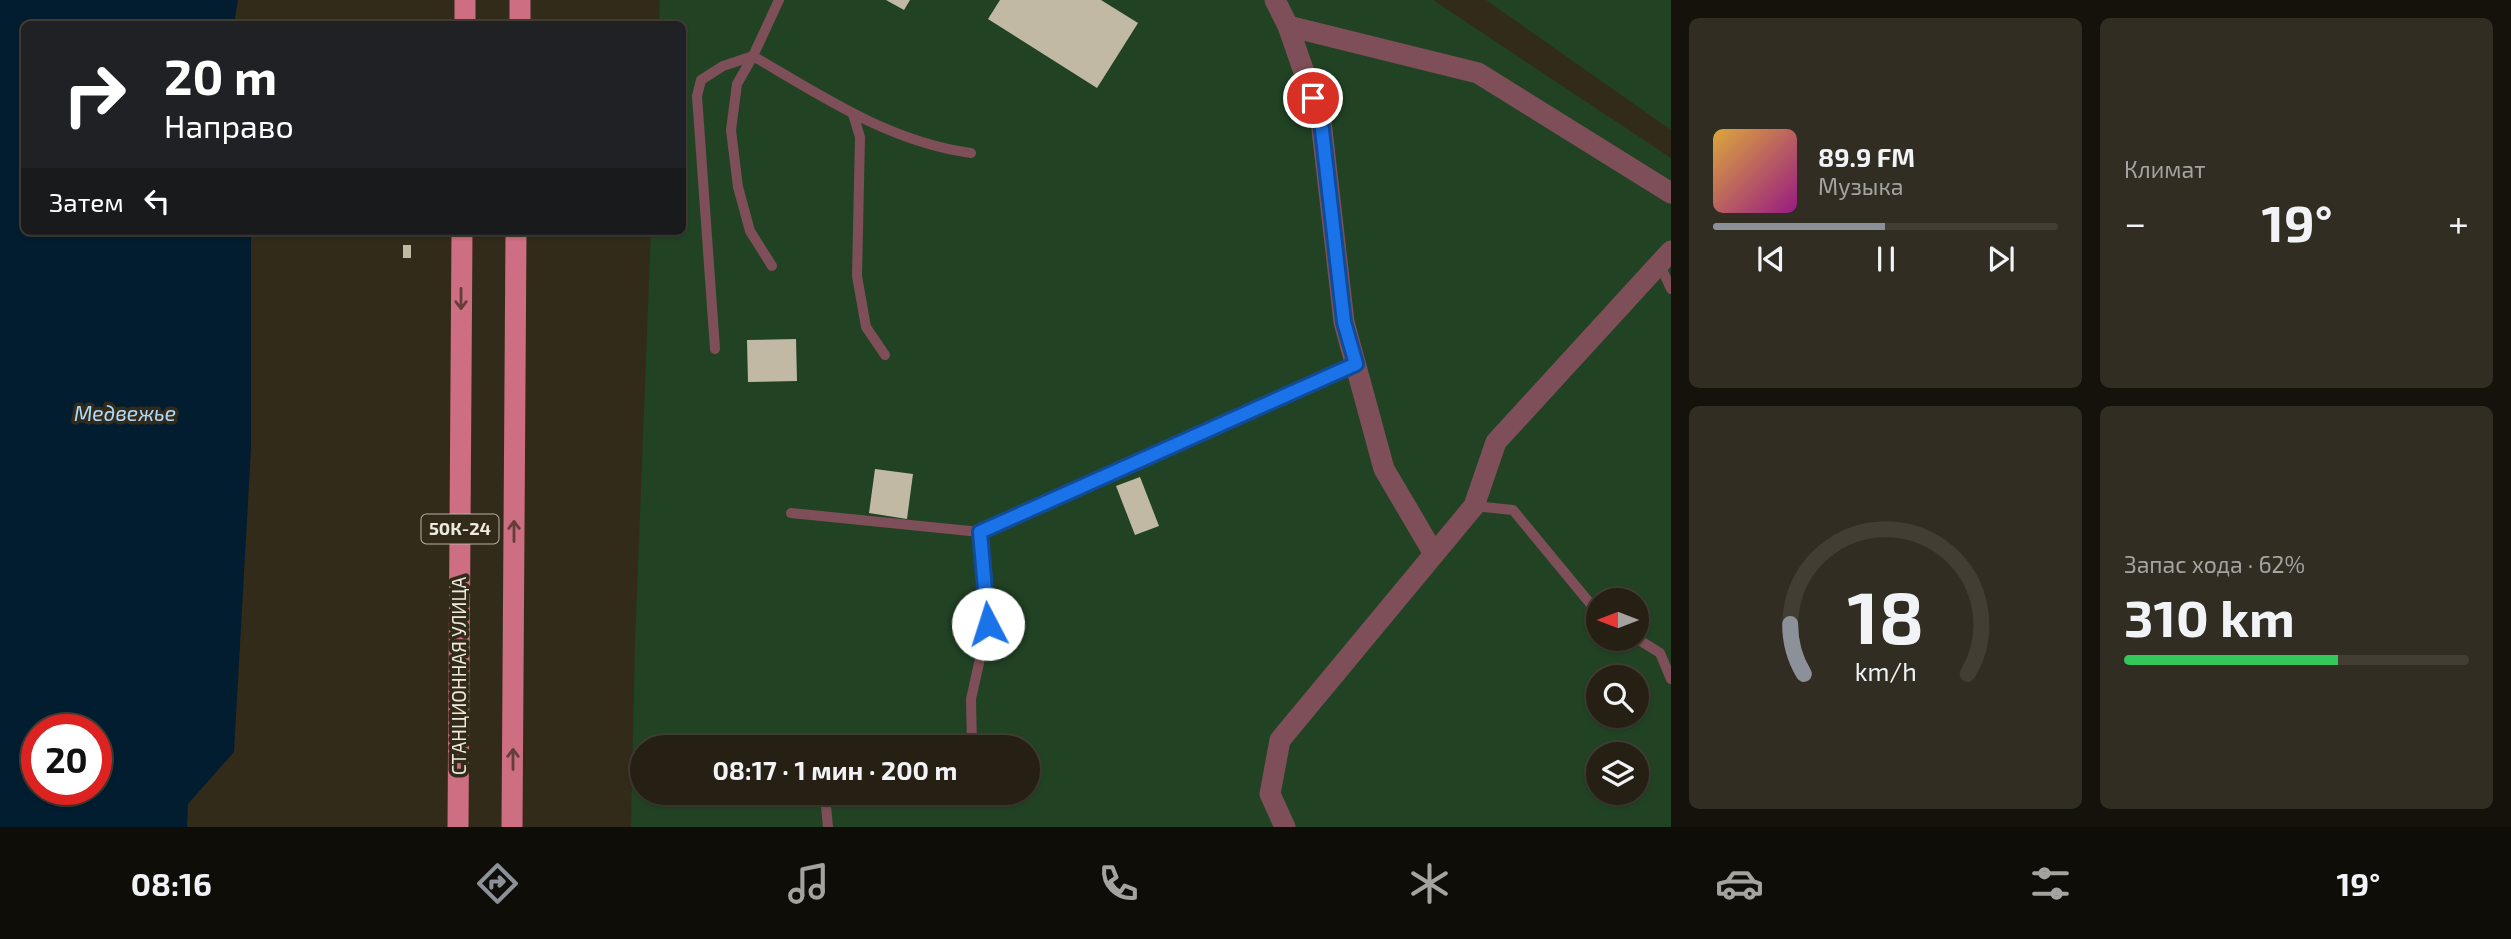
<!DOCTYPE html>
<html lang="ru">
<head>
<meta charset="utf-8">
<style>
	:root { --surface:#262014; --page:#322d22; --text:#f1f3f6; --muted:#a4a3a0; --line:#423e34; --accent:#8c9099 }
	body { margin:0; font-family:"Exo 2",sans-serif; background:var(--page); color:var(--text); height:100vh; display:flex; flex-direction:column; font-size:26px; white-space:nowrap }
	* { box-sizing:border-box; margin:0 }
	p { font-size:23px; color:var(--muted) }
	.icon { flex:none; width:38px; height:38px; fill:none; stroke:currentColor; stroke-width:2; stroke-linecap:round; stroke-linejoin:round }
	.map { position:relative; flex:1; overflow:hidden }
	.side { display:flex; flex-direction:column; gap:18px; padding:18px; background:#15120b; width:840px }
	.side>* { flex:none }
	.top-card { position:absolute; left:21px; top:21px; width:665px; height:214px; border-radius:10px; box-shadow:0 2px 5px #0004,0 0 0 2px var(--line); background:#202124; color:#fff; overflow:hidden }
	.needle { width:46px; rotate:270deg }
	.fabs { position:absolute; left:1586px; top:588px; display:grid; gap:14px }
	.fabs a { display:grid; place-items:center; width:63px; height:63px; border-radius:50%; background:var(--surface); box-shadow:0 2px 5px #0004,0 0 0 2px var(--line); font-size:35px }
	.speed { position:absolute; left:21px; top:714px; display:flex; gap:14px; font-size:35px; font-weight:700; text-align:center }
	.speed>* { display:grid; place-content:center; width:91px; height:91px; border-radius:50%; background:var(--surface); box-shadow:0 2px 5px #0004,0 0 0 2px var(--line); line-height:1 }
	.speed .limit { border:10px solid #d22; background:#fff; color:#111 }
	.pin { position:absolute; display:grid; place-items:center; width:60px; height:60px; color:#fff; margin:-30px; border:4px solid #fff; border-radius:50%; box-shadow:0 2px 7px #0007 }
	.me { position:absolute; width:77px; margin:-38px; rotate:355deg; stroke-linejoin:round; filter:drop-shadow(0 0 5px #0008) }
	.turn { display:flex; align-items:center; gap:24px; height:147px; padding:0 28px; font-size:32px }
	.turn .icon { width:91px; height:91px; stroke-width:2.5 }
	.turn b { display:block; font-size:49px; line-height:60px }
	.then { display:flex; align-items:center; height:66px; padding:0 28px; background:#0003; gap:14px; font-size:26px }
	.big { font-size:52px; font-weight:700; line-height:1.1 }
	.side .widget { flex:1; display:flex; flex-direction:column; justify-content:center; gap:10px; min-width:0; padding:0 24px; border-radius:10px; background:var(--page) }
	.side .dial { align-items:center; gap:0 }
	.dial svg { height:182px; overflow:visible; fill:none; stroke:var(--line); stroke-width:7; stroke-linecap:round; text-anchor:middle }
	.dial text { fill:var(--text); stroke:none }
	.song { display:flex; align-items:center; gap:21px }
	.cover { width:84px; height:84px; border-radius:10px; background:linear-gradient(135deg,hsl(40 70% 55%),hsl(310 70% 35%)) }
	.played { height:7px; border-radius:4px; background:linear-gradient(90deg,var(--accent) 50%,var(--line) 50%) }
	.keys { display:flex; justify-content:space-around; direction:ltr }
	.heat { display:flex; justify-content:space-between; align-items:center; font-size:38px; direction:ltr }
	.charge { height:10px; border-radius:5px; background:linear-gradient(90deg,#34c759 62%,var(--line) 0) }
	.side .tiles { flex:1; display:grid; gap:18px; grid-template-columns:repeat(2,1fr) }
	.trip { position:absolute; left:630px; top:735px; width:410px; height:70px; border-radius:35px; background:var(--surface); box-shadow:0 2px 5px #0004,0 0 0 2px var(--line); font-weight:700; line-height:70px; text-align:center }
	.tabs { display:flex; height:112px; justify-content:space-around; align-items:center; background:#0f0d08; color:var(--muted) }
	.tabs .icon { width:49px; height:49px }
	.tabs .selected { color:var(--accent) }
	.tabs b { font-size:32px; color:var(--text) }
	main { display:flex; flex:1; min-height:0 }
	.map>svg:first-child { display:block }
	.green { fill:#214324; fill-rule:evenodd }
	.water { fill:#031d30; fill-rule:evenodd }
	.building { fill:#c2b9a4 }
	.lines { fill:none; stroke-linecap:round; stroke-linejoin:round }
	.service { stroke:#7e4f58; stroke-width:10 }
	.minor { stroke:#7e4f58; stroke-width:21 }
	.primary { stroke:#ce6e82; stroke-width:21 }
	.oneway { stroke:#623f39 }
	.route-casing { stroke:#114b97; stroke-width:18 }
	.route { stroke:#1a73e8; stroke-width:12 }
	.labels { text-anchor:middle; stroke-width:7; stroke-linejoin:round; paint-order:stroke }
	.shield { fill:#332b1a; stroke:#b7b1a4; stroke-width:2 }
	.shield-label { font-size:18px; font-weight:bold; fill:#efeadf }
	.street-label { font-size:19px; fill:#efeadf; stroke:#332b1a }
	.water-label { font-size:21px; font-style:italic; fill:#afdbff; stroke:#332b1a }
</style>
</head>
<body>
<main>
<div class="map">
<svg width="1671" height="827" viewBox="0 0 1671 827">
	<rect width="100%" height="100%" fill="#332b1a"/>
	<g class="green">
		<path d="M660 0H1433L1671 158V827H631L635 643 651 231H682V24H659ZM1598 600H1636V639H1598ZM1598 677H1636V716H1598ZM642 747H1027V793H642ZM1598 754H1636V793H1598Z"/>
		<path d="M1486 0H1671V130Z"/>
	</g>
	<path class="water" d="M0 0H238L234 24H24V231H251V448L234 752 188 804 187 827H0ZM37 730H96V789H37Z"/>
	<g class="building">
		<path d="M886 0H910L904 10Z"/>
		<path d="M1000 0H1101L1138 23 1097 88 988 19Z"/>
		<rect x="403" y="245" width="8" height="13"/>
		<path d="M796 339 797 381 748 382 747 340Z"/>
		<path d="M875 469 913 474 907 519 869 513Z"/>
		<path d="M1140 477 1159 526 1135 535 1116 486Z"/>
	</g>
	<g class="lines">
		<g class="service">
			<path d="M853 114 860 137 857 276 866 327 885 355"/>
			<path d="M1659 263 1671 289"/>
			<path d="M772 266 750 231 738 187 731 130 737 84 753 56 779 0"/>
			<path d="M715 349 697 96 701 80 723 66 753 56C823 97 890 142 971 153"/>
			<path d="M1474 506 1513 510 1598 613"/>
			<path d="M791 513 980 532"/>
			<path d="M1636 638 1660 653 1671 679"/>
			<path d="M972 747 971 699 988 623 980 532 1356 364"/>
			<path d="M828 827 825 796 909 801 928 793"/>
		</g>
		<g class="minor">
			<path d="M1275 0 1288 26"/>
			<path d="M1434 554 1384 469 1344 322 1321 121 1288 26 1478 73 1671 193"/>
			<path d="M1285 827 1270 794 1280 740 1474 506 1496 442 1671 251"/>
		</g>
		<g class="primary">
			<path d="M465 24V0"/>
			<path d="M520 24V0"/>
			<path d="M458 827 462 231"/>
			<path d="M512 827 516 231"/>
		</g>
	</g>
	<defs><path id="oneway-shaft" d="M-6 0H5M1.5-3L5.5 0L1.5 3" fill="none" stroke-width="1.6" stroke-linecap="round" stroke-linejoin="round" transform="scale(1.75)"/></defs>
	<g class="oneway">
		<use href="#oneway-shaft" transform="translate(461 299) rotate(90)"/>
		<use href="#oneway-shaft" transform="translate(514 531) rotate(-90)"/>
		<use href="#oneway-shaft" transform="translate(513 759) rotate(-90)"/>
	</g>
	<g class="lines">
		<g class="route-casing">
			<path id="route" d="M988 624 980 532 1356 364 1344 322 1321 121 1313 98"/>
		</g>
		<use href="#route" class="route"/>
	</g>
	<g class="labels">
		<rect class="shield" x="421.5" y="514.5" width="77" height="29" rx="5"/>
		<g class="shield-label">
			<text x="460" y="535">50К-24</text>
		</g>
		<g class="street-label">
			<text transform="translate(459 676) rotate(-90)" y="7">СТАНЦИОННАЯ УЛИЦА</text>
		</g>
		<g class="water-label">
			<text x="125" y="421">Медвежье</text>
		</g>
	</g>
</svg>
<div class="fabs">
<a><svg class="needle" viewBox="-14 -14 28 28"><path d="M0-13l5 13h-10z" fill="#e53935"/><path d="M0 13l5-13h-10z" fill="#a4a3a0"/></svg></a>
<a><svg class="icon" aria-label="search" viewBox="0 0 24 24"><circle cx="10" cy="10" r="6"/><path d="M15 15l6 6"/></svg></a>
<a><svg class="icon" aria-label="layers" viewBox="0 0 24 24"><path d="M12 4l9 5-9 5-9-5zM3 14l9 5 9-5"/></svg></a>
</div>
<div class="speed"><div class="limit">20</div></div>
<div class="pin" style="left:1313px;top:98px;background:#d93025"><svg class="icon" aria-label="arrive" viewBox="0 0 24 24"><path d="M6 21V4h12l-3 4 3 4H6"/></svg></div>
<svg class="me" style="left:988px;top:624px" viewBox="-20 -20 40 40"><circle r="19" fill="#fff"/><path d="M0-13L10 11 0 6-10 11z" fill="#1a73e8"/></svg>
<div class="trip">08:17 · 1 мин · 200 m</div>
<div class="top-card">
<div class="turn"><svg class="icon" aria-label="right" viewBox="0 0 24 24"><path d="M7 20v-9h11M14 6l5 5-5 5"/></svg><div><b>20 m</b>Направо</div></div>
<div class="then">Затем<svg class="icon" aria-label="left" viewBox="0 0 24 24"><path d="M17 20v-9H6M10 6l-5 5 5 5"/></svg></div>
</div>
</div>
<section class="side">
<div class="tiles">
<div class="widget">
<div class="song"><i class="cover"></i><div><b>89.9 FM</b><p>Музыка</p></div></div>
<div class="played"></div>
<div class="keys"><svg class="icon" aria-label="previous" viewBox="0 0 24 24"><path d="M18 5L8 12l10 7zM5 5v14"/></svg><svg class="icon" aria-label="pause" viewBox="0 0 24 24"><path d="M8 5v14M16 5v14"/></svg><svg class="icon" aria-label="next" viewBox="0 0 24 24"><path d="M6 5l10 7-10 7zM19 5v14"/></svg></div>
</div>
<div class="widget"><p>Климат</p>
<div class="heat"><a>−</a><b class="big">19°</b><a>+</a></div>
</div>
<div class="widget dial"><svg viewBox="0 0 100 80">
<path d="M14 69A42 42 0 1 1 86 69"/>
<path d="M14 69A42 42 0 0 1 8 47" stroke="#8c9099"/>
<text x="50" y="56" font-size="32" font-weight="700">18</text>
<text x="50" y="72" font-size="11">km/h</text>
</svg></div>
<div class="widget"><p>Запас хода · 62%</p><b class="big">310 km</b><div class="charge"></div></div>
</div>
</section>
</main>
<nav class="tabs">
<b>08:16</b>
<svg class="icon selected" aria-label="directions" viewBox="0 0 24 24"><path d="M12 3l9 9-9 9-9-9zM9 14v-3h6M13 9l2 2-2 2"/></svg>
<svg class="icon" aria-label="music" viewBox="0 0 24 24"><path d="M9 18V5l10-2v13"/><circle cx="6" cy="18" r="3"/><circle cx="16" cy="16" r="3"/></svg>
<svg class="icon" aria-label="phone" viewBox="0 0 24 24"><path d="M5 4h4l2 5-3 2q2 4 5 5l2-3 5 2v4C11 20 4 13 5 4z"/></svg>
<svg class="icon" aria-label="climate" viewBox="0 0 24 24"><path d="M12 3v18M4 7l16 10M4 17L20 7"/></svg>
<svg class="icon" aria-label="car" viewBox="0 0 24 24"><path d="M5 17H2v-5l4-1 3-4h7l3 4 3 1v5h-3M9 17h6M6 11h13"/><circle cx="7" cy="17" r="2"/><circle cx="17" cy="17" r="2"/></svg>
<svg class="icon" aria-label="filters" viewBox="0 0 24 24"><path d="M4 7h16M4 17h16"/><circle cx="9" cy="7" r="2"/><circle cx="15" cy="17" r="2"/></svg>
<b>19°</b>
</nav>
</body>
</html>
